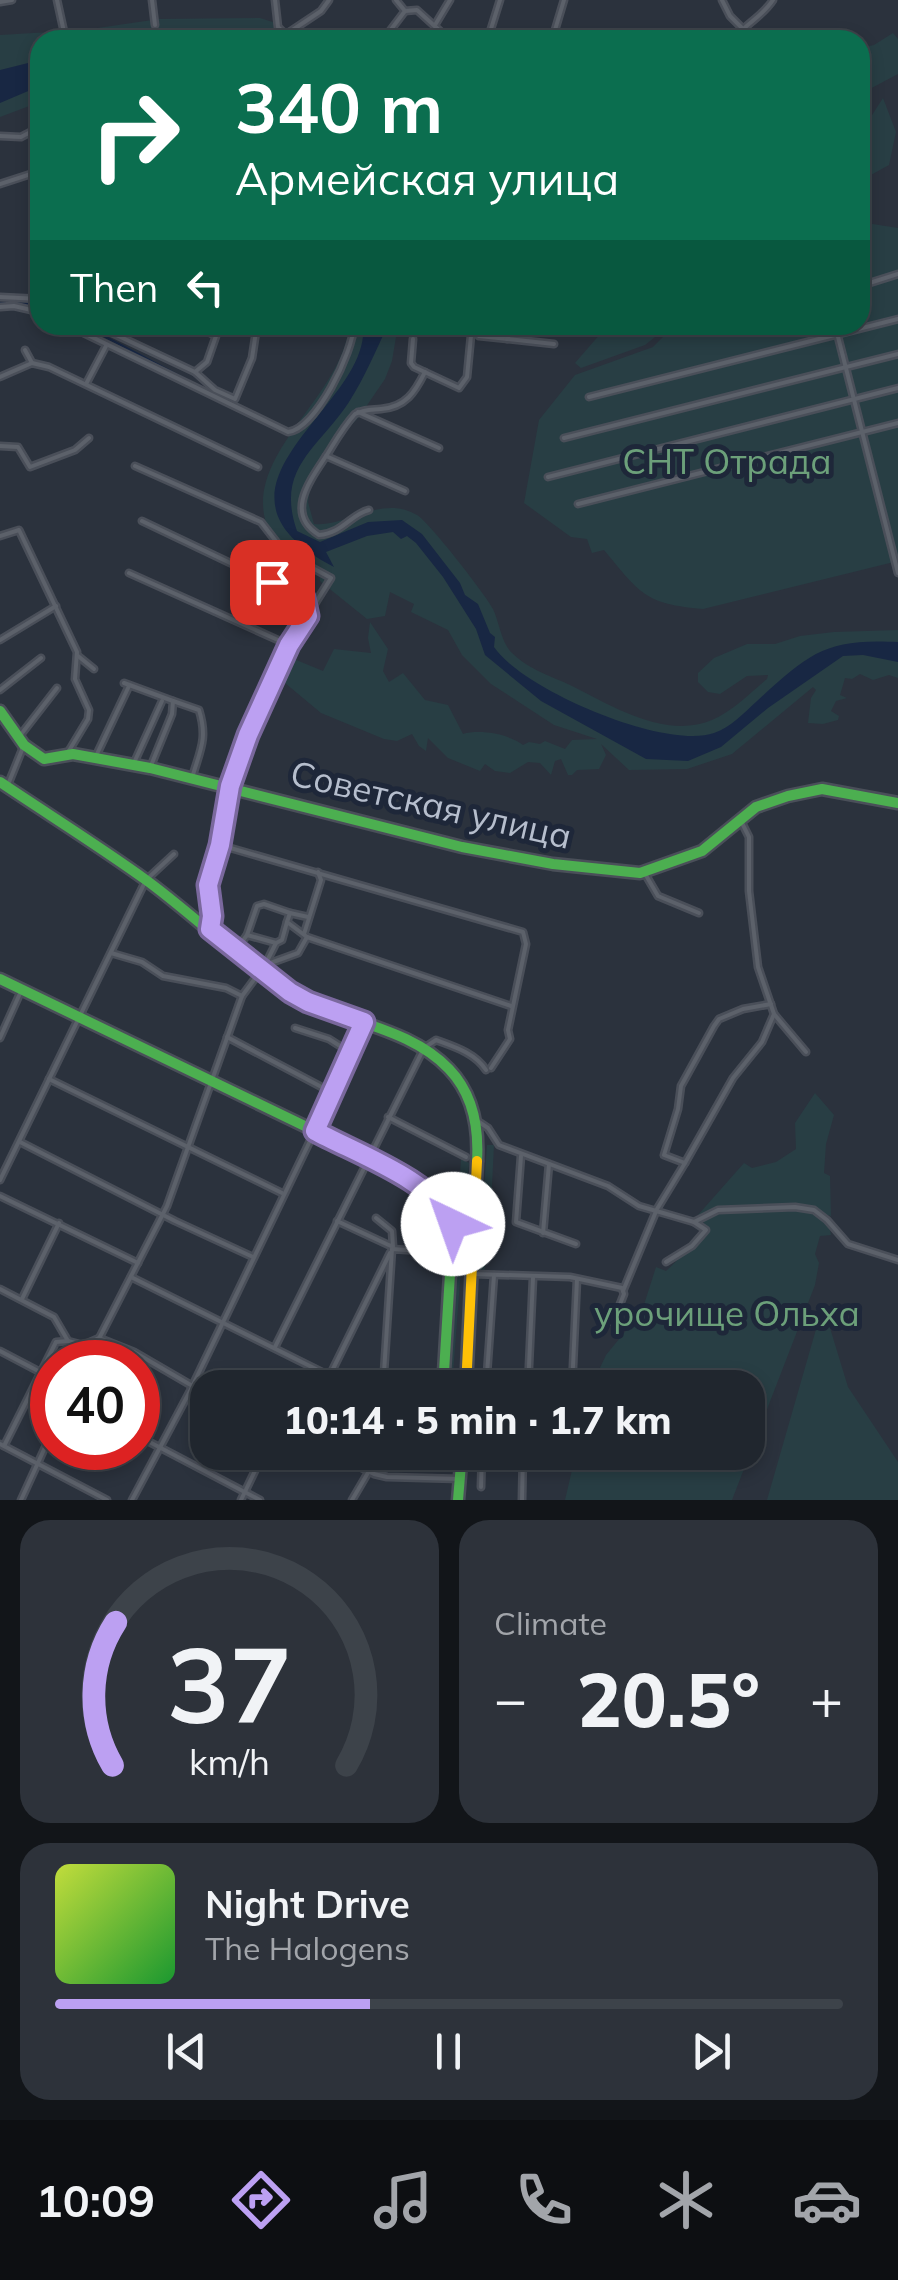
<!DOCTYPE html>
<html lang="en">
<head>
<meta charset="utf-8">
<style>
	:root { --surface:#20262e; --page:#2d323a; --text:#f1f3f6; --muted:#a2a5aa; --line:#3d434a; --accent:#bca0f2 }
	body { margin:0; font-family:Mulish,sans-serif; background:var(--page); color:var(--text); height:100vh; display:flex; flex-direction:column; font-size:38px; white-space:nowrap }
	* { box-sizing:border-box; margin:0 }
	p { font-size:32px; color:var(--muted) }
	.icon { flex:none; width:55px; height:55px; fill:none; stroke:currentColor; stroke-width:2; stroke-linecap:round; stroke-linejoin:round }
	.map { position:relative; height:1500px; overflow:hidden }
	.panel { display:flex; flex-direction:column; gap:20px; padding:20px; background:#121519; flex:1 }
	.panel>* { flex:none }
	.banner { position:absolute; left:30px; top:30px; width:840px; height:305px; border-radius:30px; box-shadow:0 5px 15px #0003,0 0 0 2px var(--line); background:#0b6e4f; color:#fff; overflow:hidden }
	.speed { position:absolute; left:30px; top:1340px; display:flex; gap:20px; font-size:50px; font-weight:700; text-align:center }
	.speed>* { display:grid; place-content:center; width:130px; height:130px; border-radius:50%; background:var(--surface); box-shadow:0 5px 15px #0003,0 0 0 2px var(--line); line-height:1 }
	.speed .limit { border:15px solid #d22; background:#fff; color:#111 }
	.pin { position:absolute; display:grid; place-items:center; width:85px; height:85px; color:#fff; margin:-42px; border-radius:20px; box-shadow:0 5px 15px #0006 }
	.me { position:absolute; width:110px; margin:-55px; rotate:318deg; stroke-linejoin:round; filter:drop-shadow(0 0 8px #0008) }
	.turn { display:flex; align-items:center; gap:35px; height:210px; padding:0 40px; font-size:45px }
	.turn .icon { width:130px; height:130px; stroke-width:2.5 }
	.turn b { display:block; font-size:70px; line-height:85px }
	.then { display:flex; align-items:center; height:95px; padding:0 40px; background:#0003; gap:20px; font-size:38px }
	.big { font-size:75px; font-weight:800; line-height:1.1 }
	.panel .card { flex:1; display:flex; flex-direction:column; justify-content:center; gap:15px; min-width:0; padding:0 35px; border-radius:30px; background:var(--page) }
	.panel .dial { align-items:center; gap:0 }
	.dial svg { height:260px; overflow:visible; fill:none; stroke:var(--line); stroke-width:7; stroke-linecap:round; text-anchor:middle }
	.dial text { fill:var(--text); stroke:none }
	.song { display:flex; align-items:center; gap:30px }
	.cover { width:120px; height:120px; border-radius:15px; background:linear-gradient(135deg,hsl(70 70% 55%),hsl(130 70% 35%)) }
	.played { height:10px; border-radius:5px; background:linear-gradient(90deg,var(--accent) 40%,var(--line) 40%) }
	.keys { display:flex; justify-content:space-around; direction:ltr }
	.heat { display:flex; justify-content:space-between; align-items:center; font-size:55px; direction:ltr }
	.panel .tiles { flex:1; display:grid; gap:20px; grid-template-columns:1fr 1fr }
	.card:last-child { grid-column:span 2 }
	.trip { position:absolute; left:190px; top:1370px; width:575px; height:100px; border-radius:30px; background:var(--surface); box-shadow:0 5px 15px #0003,0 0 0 2px var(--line); font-weight:800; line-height:100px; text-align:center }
	.tab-bar { display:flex; height:160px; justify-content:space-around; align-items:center; background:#0d0f12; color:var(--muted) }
	.tab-bar .icon { width:70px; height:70px }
	.tab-bar .active { color:var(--accent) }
	.tab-bar b { font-size:45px; color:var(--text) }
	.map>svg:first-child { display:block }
	.green { fill:#283e44 }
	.water { fill:#182743 }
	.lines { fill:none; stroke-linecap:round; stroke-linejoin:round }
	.stream { stroke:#182743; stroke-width:2.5 }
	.street-casing { stroke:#4a4f59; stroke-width:9 }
	.fast-casing { stroke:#4a4f59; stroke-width:15 }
	.slow-casing { stroke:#4a4f59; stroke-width:15 }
	.street { stroke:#5c616a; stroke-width:4 }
	.fast { stroke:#4caf50; stroke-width:10 }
	.slow { stroke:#ffc107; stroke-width:10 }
	.route-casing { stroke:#7a689d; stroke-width:25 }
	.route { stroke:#bca0f2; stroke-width:18 }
	.labels { text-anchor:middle; stroke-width:10; stroke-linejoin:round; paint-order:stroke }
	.park-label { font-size:35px; fill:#6ca07a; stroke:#1e2739 }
	.street-label { font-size:35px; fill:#b6becd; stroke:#1e2739 }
</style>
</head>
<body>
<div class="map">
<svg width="898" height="1500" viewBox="0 0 898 1500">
	<rect width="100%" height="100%" fill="#2b323d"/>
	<g class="green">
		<path d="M260 18 279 24 303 40H40V102L0 117V35L84 30 159 19Z"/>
		<path d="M893 33 898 39V74L866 91 860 138V48L874 45Z"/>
		<path d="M883 98 896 132 889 165 860 181 865 126Z"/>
		<path d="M860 222 898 228V561L703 609C644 604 640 593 604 550L592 553 587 539 571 537 524 503 539 420 575 375 653 347 675 325H860Z"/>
		<path d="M349 325H398L392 361 385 379 359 417 340 437 311 483 308 502 314 524C348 527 381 494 417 515 429 522 486 595 493 609 499 622 501 640 510 651 529 671 553 676 576 688 615 708 667 739 712 720 733 711 750 693 767 679L768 675 747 676 720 694 708 692 698 682V673L714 658 747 644H775L800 636 834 632 898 630V678L889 675 873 680 860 674 852 679 845 678 840 695 847 698 836 701 831 711 839 716 838 720 823 724 808 723 811 698 816 690 813 687 732 754 687 769 629 770 601 744 606 755 599 769 577 770 572 775H568L561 759 555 761 551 775 540 763 528 762 510 773 495 771 485 764 480 771 448 758 428 738 426 751 419 746 412 734 397 741 384 739 321 713 285 683 283 675 289 657 323 671 334 649 371 653 368 638 370 622 388 649 383 671 389 682 403 673 425 700 448 705 463 734C480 729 509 734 523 745L529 742 540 744 545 741 565 749 572 740 597 739 554 725 491 684 462 655 448 630 411 612 414 604 390 592 385 616 367 619 326 586 320 581 319 572C308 567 292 563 284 556 278 551 274 542 271 536 233 459 343 400 349 325Z"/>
		<path d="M608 325H670L645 345 581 368 575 363Z"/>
		<path d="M815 1093 834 1115 826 1144 824 1173 830 1176 831 1216 827 1215 831 1235 820 1236 815 1254 819 1263 815 1285 732 1500H565L576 1453 748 1452V1388L591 1387 606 1355 642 1311 656 1267 666 1271 709 1230 698 1215 744 1163 752 1168 776 1162 796 1149 795 1123Z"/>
		<path d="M487 1145H494L490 1226 484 1275 478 1273Z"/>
		<path d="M461 1159 469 1163 452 1387 446 1388Z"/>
		<path d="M823 1305 848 1387 898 1462V1500H767Z"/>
	</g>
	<g class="water">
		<path d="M217 30 257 31 273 40H86L109 34Z"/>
		<path d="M40 60V86L0 103V70Z"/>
		<path d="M363 325H388C375 352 365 377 349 402 318 449 275 468 297 531L320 542 368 522 402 520 422 534 460 583 465 595 478 604 490 633 495 637 494 647C523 690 665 750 714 733 731 727 744 713 757 701 809 653 826 638 898 642V662L863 655 843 656 768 708 721 747 688 761 646 759 541 701 485 655 476 629 443 577 416 543 407 536 401 539 393 532 367 536 326 552 334 567C181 487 372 407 363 325Z"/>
	</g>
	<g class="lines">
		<g class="stream">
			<path d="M0 303 40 304"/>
			<path d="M83 325 206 390"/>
		</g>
		<g class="street-casing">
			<g id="street">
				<path d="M57 0 64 32"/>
				<path d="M152 0 155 25"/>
				<path d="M275 0 278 27 291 40"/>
				<path d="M722 0 730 16 742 28"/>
				<path d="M0 2 12 0"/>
				<path d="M405 11 417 10 450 40"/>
				<path d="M435 25 450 0"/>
				<path d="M490 32 500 0"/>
				<path d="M285 35 321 11 329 0"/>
				<path d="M383 40 405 11 396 0"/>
				<path d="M552 40 564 0"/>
				<path d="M733 40C745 24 762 17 773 0"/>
				<path d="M0 136 21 137 40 127"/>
				<path d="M0 184 40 171"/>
				<path d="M860 286 898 274"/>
				<path d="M0 297 40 299"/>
				<path d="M0 307 14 306 40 312"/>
				<path d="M67 325 288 432C316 429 353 352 354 325"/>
				<path d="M95 325 195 372 215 390 235 399 252 358 257 325"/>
				<path d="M195 325 216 336 207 362 195 372"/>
				<path d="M835 325 898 573"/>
				<path d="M472 329 479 336 554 344"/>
				<path d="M413 339 411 363 414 367 459 388 467 377 472 325"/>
				<path d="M507 339 514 325"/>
				<path d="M25 350 32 363"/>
				<path d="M0 377 32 363 49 367 258 467"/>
				<path d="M86 384 106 346"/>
				<path d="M589 397 898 319"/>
				<path d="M358 412 439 448"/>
				<path d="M564 438 898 354"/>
				<path d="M0 446 18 447 30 467 75 450 89 438"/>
				<path d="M326 456 405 491"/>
				<path d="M135 466 261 522 285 553 331 578 289 645 248 735 230 786 220 845 207 885 212 917 209 929"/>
				<path d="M548 477 898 388"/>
				<path d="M578 504 898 423"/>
				<path d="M369 510C351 514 343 533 319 535 283 513 312 478 328 453 336 440 344 426 355 414 365 409 370 410 381 409 406 407 415 392 425 372"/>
				<path d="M142 521 304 598 308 616"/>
				<path d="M0 536 19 530 77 652 75 679 89 710 88 719 67 754"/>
				<path d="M129 573 289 645"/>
				<path d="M0 640 56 606"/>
				<path d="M78 656 94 669"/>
				<path d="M124 683 173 701 172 714 150 768"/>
				<path d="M0 690 41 658"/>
				<path d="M173 701 199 710C208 739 200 750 192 778"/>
				<path d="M19 737 57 688"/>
				<path d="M95 758 129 686"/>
				<path d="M133 765 162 701"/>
				<path d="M7 787 24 745"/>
				<path d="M740 819 749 837V891L758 967 774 1014 806 1052"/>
				<path d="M220 845 523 932 526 944 508 1030 510 1039 491 1068"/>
				<path d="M644 872 658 896 699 913"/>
				<path d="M290 913 308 917"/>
				<path d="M304 934 321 880 318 872"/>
				<path d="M247 935 276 943"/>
				<path d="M236 950 247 935 257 906 264 904 290 913 287 922 307 937 511 1006"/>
				<path d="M111 953 142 962 163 976 226 988 242 996"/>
				<path d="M265 965 276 943 282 940 287 922"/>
				<path d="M295 1028 329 1039 351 1053"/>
				<path d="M227 1037 333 1093"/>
				<path d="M0 1038 22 989"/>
				<path d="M49 1079 282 1193"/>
				<path d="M388 1117 466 1157"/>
				<path d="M476 1120 488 1128 499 1145 608 1186 639 1206 694 1222 718 1210 795 1207 814 1210 827 1220 848 1244 898 1260"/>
				<path d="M20 1142 175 1221 253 1257"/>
				<path d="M521 1156 516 1222 576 1244"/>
				<path d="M685 1163 733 1078 762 1042 774 1014"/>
				<path d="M0 1180 146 880 174 854"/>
				<path d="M0 1196 138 1263"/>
				<path d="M337 1221 393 1247 392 1231 376 1218"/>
				<path d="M543 1233 549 1164"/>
				<path d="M666 1262 692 1246 706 1230 694 1222"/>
				<path d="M473 1274 570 1277 622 1288 624 1294 613 1322"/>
				<path d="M131 1277 354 1388"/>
				<path d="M0 1289 54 1317 68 1341 83 1345 99 1338 134 1352 208 1395"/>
				<path d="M623 1291 657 1209 685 1163 664 1155 678 1109 681 1086 714 1026 719 1019 743 1009 771 1004"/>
				<path d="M22 1299 59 1223"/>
				<path d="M275 1347 424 1048 436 1040C455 1047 475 1053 486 1070"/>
				<path d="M0 1351 42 1373"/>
				<path d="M87 1362 167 1206 242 996 265 965 298 953 307 937"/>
				<path d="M330 1375 390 1253"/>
				<path d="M383 1388 392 1249 451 1253"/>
				<path d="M486 1388 494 1275"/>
				<path d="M528 1388 533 1278"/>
				<path d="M572 1388 577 1279"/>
				<path d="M138 1436 260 1500"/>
				<path d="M0 1444 107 1500"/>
				<path d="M4 1446 56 1342 68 1341"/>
				<path d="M329 1452 374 1474 387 1477 461 1479"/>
				<path d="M463 1460H517L522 1464"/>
				<path d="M523 1460 548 1462 566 1457V1452"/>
				<path d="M481 1487 482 1452"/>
				<path d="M21 1500 52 1432"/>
				<path d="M132 1500 190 1391 333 1093 364 1022"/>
				<path d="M241 1500 264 1452"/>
				<path d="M352 1500 369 1471"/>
				<path d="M522 1500 523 1452"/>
			</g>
		</g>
		<g class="fast-casing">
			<g id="fast">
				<path d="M0 711 24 745 44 759 73 754 150 768 462 847 553 864 640 873 702 851 756 807 788 796 822 789 898 803"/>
				<path d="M0 782C49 815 99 846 146 880 194 915 242 963 292 993 342 1023 408 1026 449 1069 474 1095 479 1128 477 1161"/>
				<path d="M0 979 315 1131 402 1175 437 1199 453 1225 443 1388"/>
				<path d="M458 1500 462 1452"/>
			</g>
		</g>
		<g class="slow-casing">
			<path id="slow" d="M466 1388 477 1161"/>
		</g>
		<use href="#street" class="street"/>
		<use href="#fast" class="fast"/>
		<use href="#slow" class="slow"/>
	</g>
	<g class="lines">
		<g class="route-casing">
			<path id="route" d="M272 582 304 598 308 616 289 645 248 735 230 786 220 845 208 885 212 916 210 929 290 992 308 1002 364 1022 315 1131C355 1153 435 1181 453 1224"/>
		</g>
		<use href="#route" class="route"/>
	</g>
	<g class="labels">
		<g class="park-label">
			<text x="727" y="474">СНТ Отрада</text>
			<text x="727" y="1326">урочище Ольха</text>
		</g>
		<g class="street-label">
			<text transform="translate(431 805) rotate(13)" y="12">Советская улица</text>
		</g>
	</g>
</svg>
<div class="speed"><div class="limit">40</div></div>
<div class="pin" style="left:272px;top:582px;background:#d93025"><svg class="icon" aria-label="arrive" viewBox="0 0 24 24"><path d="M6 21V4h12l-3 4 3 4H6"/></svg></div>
<svg class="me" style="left:453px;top:1224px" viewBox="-20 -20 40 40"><circle r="19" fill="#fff"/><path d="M0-13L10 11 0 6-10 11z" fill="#bca0f2"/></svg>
<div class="trip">10:14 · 5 min · 1.7 km</div>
<div class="banner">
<div class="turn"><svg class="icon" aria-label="right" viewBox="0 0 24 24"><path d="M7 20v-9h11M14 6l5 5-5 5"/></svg><div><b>340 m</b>Армейская улица</div></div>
<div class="then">Then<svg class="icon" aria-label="left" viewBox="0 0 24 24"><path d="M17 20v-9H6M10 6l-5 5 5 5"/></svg></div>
</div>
</div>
<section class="panel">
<div class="tiles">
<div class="card dial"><svg viewBox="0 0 100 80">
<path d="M14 69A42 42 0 1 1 86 69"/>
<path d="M14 69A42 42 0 0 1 15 25" stroke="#bca0f2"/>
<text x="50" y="56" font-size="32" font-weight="700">37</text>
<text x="50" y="72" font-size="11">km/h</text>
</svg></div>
<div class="card"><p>Climate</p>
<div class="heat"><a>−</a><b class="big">20.5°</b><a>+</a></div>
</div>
<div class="card">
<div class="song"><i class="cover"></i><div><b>Night Drive</b><p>The Halogens</p></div></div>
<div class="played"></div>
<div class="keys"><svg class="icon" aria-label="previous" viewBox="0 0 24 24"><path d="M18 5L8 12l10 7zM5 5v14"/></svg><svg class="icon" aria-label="pause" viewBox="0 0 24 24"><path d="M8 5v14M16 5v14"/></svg><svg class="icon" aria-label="next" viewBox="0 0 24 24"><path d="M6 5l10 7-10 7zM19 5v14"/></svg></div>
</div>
</div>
</section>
<nav class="tab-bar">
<b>10:09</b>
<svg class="icon active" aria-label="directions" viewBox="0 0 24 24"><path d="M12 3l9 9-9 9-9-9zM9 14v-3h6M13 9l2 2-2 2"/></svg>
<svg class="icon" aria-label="music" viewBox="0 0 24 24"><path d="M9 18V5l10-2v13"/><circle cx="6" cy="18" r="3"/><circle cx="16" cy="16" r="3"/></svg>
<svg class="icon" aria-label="phone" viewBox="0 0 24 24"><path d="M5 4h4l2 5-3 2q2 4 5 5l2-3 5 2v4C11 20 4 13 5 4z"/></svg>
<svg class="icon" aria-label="climate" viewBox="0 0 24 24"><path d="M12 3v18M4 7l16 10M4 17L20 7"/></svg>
<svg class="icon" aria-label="car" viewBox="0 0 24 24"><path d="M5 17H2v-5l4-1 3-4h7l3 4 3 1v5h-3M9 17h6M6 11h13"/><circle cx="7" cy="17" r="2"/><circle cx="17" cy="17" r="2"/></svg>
</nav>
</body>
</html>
